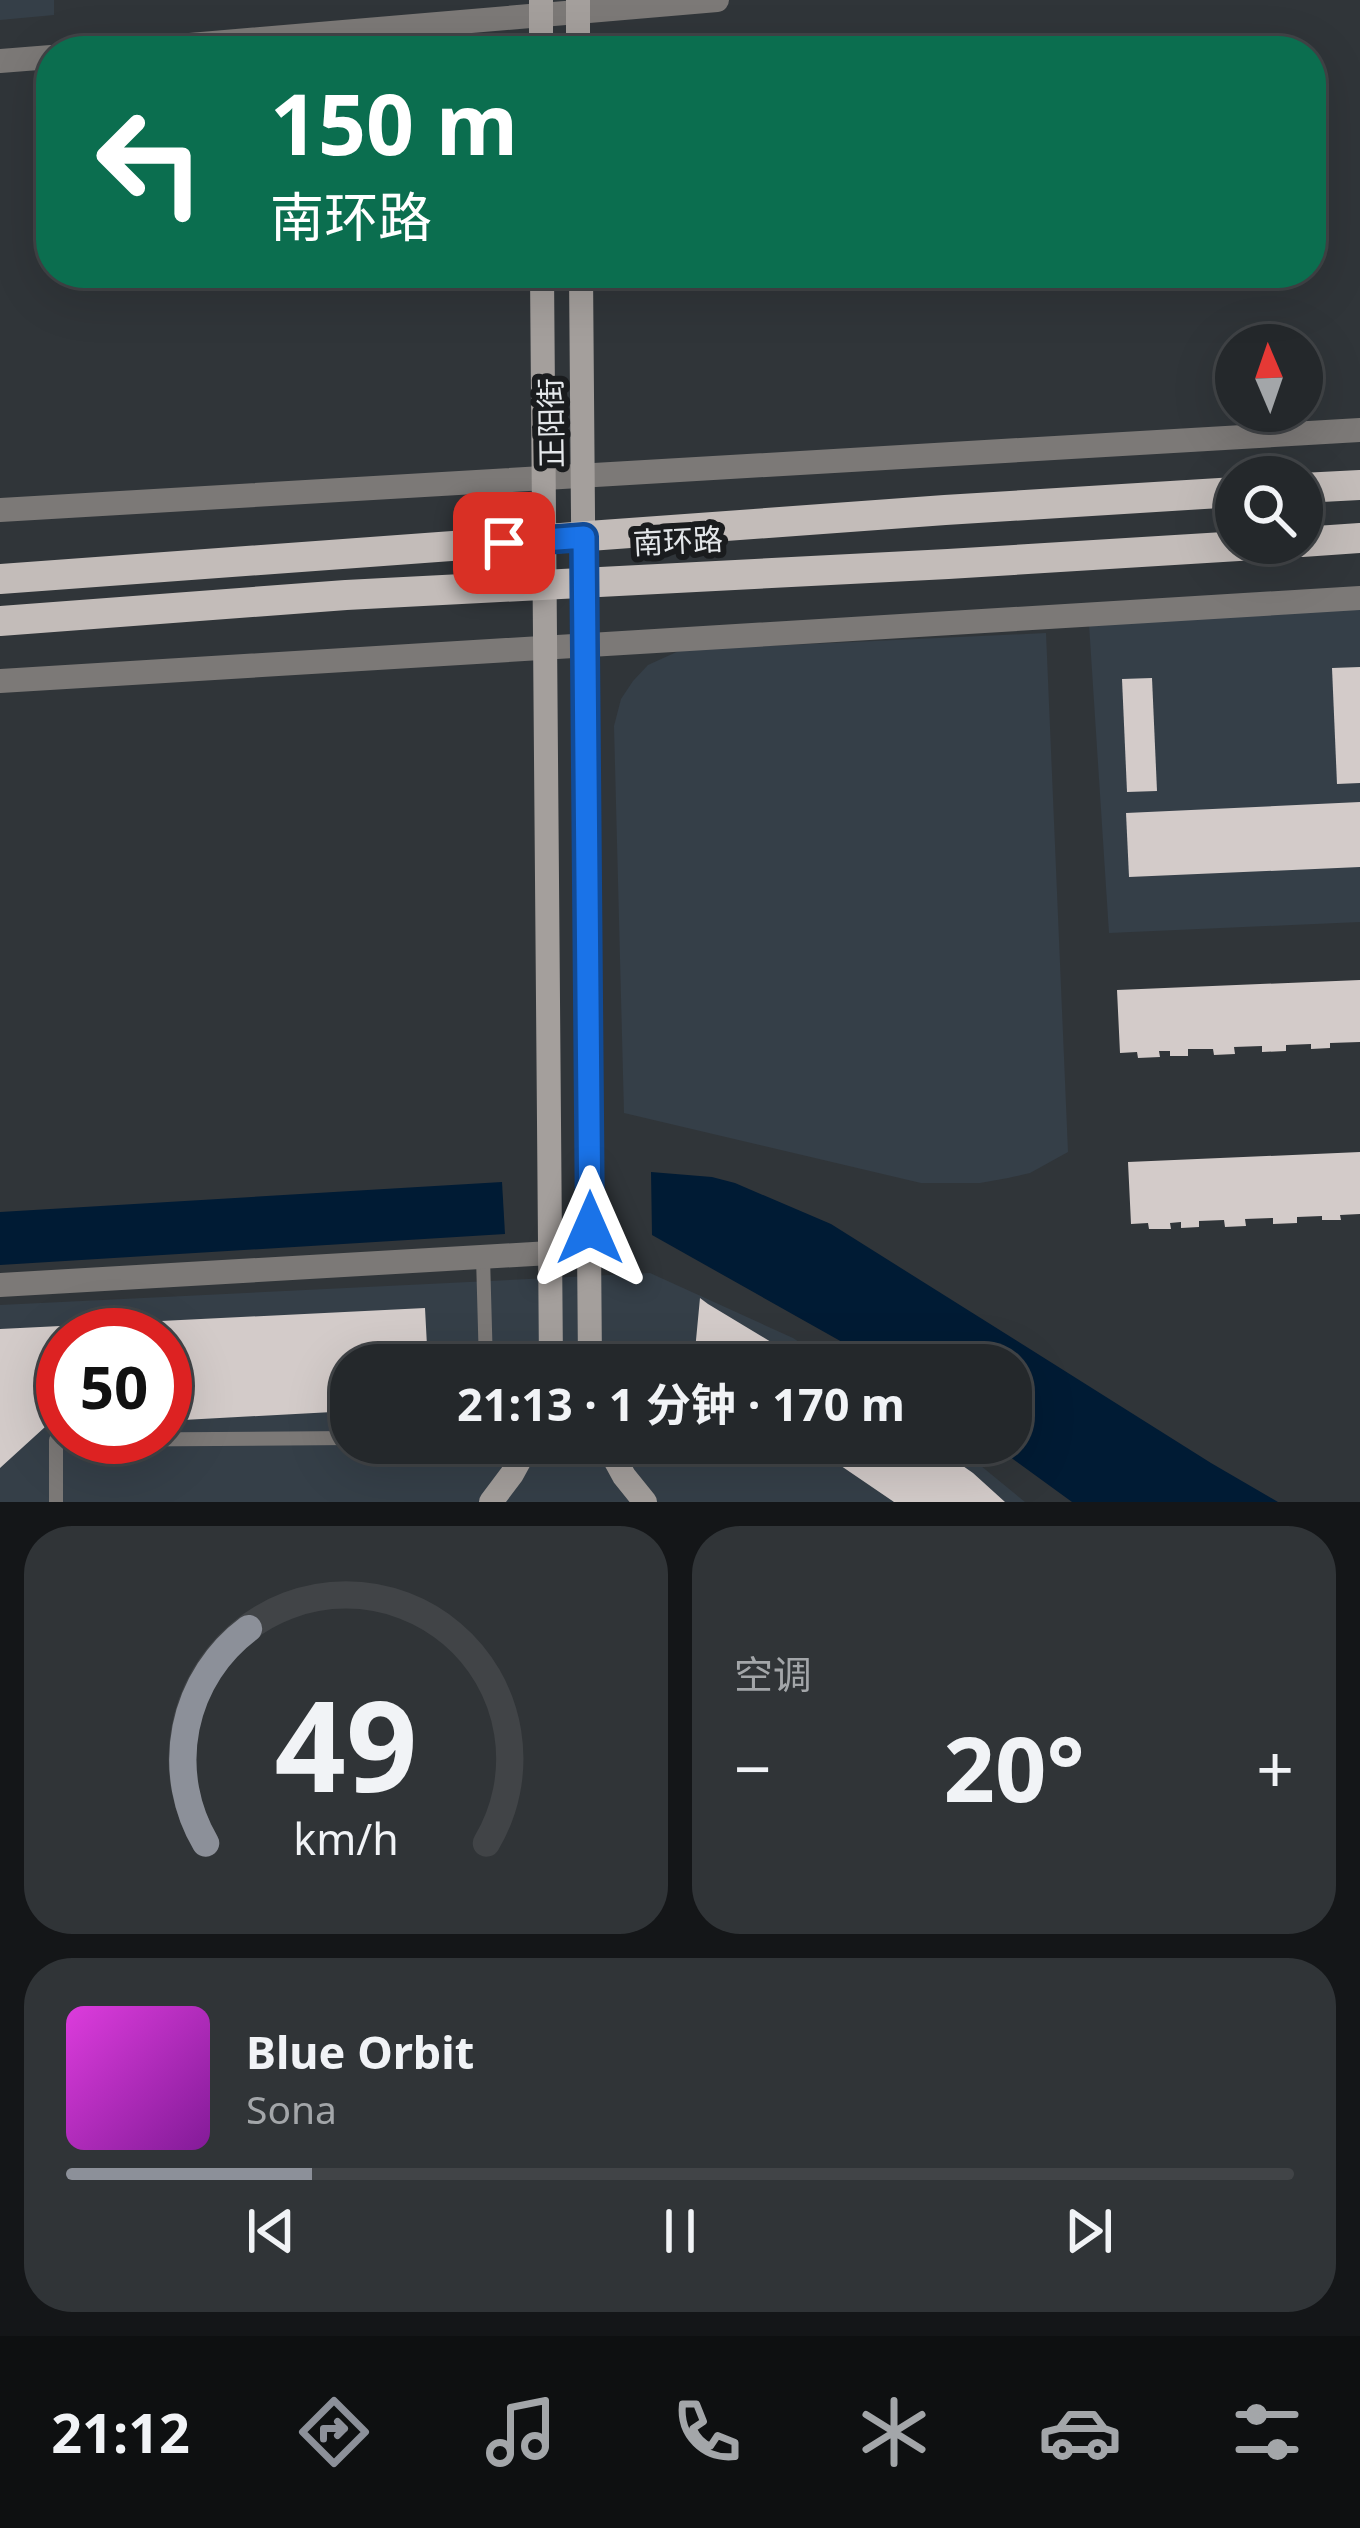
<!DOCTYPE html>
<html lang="zh">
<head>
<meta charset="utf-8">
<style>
	:root { --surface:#24282b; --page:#303437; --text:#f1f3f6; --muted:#a3a6a9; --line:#414447; --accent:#8c9099 }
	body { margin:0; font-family:"Noto Sans","Noto Sans SC",sans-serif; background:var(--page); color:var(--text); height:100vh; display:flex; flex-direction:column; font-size:45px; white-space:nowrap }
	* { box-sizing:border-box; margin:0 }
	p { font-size:39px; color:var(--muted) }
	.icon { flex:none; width:66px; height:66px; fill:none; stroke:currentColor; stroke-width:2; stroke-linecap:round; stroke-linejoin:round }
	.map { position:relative; height:1502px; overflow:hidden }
	.side { display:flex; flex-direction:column; gap:24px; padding:24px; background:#141618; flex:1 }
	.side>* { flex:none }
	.hud { position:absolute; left:36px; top:36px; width:1290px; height:252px; border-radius:48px; box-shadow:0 12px 48px #0002,0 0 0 3px var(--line); background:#0b6e4f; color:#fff; overflow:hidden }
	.needle { width:78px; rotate:358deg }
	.fabs { position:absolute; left:1215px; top:324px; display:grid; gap:24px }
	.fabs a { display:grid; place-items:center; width:108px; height:108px; border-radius:50%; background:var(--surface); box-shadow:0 12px 48px #0002,0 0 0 3px var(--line); font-size:60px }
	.speed { position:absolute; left:36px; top:1308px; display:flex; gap:24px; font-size:60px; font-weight:700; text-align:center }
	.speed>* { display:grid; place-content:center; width:156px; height:156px; border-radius:50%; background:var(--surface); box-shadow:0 12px 48px #0002,0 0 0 3px var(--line); line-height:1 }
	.speed .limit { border:18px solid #d22; background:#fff; color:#111 }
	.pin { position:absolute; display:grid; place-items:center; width:102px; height:102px; color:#fff; margin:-51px; border-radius:24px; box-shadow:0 6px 18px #0006 }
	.me { position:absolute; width:132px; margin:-66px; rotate:0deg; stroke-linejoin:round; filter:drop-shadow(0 0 9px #0008) }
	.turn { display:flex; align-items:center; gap:42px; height:252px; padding:0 36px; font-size:54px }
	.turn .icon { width:156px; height:156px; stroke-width:2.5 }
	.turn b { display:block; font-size:84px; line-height:102px }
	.big { font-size:90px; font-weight:700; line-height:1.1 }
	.side .card { flex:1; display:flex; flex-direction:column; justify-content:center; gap:18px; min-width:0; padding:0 42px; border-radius:48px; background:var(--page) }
	.side .dial { align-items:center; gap:0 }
	.dial svg { height:312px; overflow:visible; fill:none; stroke:var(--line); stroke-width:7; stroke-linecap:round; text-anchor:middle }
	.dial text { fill:var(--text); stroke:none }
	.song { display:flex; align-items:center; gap:36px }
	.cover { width:144px; height:144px; border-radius:18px; background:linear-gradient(135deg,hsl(300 70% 55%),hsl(290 70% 35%)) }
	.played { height:12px; border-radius:6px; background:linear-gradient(90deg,var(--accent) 20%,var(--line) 20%) }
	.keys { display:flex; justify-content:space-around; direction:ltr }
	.heat { display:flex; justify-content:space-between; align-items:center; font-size:66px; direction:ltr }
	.side .tiles { flex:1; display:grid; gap:24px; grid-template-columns:1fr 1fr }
	.card:last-child { grid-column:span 2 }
	.trip { position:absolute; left:330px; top:1344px; width:702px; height:120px; border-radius:48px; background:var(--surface); box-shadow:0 12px 48px #0002,0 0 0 3px var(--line); font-weight:700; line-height:120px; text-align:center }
	.menu { display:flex; height:192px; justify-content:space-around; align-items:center; background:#0e1011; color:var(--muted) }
	.menu .icon { width:84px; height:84px }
	.menu .selected { color:var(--accent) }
	.menu b { font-size:54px; color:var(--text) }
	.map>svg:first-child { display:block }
	.built { fill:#353f48; fill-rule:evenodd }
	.water { fill:#001b34 }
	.building { fill:#d3cbc9 }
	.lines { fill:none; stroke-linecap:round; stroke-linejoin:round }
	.lane { stroke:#7c7977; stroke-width:14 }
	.street { stroke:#7c7977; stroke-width:24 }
	.secondary { stroke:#a49f9c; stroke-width:24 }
	.primary { stroke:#c3bcb9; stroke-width:30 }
	.route-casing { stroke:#114b97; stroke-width:30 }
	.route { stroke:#1a73e8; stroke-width:21 }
	.labels { text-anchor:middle; stroke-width:12; stroke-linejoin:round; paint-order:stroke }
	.street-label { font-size:30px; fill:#e4e7ea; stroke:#1a1c1e }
</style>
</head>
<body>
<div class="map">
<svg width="1360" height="1502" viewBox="0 0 1360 1502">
	<rect width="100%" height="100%" fill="#303539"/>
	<g class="built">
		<path d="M0 0H54V15L0 20Z"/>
		<path d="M1360 609V922L1109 933 1089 624Z"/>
		<path d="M1046 633 1068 1152 1030 1173 1008 1178 980 1183H921L624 1113 614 726 621 699 633 681 648 665 681 650Z"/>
		<path d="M650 1273 793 1338 834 1365H351V1443H953L1025 1502H0V1305ZM63 1335H165V1437H63Z"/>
	</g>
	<g class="water">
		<path d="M651 1172 712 1177 735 1183 831 1224 1211 1463 1278 1502H1072L991 1443H1011V1365H883L652 1235Z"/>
		<path d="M502 1182 505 1234 0 1265V1212Z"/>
	</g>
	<g class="building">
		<path d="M1360 667V783L1337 784 1332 668Z"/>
		<path d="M1152 678 1157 791 1127 792 1122 679Z"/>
		<path d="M1360 802V867L1129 877 1126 813Z"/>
		<path d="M1360 980V1042L1330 1043V1048L1311 1049V1044L1286 1045V1051L1262 1052V1046L1234 1047 1235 1054 1214 1055 1213 1049H1188V1056H1170V1051H1159L1160 1057 1138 1058 1137 1052 1120 1053 1117 990Z"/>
		<path d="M1360 1152V1214L1340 1215 1341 1220H1322V1216L1297 1217V1223L1273 1224V1218L1245 1219 1246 1226 1225 1227 1224 1220 1199 1221V1227L1181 1228V1222L1170 1223 1171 1229H1149L1148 1223 1131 1224 1128 1162Z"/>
		<path d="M700 1298 708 1304 809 1365H697L694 1361Z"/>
		<path d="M425 1308 428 1365H351V1411L165 1421V1335H63V1426L45 1427 0 1468V1329Z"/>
		<path d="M796 1443H930L973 1473 1005 1502H894L825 1455Z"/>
	</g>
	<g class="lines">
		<g class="lane">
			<path d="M483 1257 486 1365"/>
			<path d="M56 1502V1440L351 1438"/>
		</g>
		<g class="street">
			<path d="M120 51 717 0"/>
			<path d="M0 61 51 57"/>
			<path d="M0 510 1360 430"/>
			<path d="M0 681 1360 598"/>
			<path d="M0 1285 550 1253"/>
		</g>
		<g class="secondary">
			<path d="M541 0V51"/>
			<path d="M578 0V51"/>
			<path d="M542 273 551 1365"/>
			<path d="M581 273 590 1365"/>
			<path d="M606 1443 624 1476 645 1502"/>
			<path d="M491 1502 512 1474 529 1443"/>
		</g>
		<g class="primary">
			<path d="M1302 488 1360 485"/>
			<path d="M1302 542 1360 538"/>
			<path d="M0 579 945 510 1236 492"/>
			<path d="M0 621 346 595 948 564 1287 543"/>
		</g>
	</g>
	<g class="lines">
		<g class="route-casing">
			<path id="route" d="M504 543 584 537 590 1228"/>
		</g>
		<use href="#route" class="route"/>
	</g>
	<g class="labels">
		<g class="street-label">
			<text transform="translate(552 423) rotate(-91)" y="10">正阳街</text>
			<text transform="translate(678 542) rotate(-3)" y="10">南环路</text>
		</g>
	</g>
</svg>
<div class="fabs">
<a><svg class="needle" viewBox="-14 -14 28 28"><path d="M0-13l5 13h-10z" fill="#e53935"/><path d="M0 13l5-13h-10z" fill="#a3a6a9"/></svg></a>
<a><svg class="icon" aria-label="search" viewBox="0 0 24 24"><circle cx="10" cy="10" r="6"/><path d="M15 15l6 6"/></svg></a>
</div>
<div class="speed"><div class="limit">50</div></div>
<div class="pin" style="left:504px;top:543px;background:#d93025"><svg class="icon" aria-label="arrive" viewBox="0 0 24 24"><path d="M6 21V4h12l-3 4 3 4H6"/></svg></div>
<svg class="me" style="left:590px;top:1228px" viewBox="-20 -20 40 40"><path d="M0-17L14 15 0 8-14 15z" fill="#1a73e8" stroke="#fff" stroke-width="4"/></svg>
<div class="trip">21:13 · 1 分钟 · 170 m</div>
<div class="hud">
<div class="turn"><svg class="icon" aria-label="left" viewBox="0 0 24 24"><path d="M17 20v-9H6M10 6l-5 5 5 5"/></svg><div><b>150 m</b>南环路</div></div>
</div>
</div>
<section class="side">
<div class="tiles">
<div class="card dial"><svg viewBox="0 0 100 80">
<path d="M14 69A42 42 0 1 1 86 69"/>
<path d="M14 69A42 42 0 0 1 25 14" stroke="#8c9099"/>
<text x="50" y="56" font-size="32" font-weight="700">49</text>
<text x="50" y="72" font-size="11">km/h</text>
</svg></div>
<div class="card"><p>空调</p>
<div class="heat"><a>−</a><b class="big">20°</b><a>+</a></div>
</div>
<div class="card">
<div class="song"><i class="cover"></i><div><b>Blue Orbit</b><p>Sona</p></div></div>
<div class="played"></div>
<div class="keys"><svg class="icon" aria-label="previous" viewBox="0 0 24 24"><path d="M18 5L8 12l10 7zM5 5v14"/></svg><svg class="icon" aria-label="pause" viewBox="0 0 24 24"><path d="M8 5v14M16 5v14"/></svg><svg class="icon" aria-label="next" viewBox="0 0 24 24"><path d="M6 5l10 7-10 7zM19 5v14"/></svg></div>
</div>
</div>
</section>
<nav class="menu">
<b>21:12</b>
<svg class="icon selected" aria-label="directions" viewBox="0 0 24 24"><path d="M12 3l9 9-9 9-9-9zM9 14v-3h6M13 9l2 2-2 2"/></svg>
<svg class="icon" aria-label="music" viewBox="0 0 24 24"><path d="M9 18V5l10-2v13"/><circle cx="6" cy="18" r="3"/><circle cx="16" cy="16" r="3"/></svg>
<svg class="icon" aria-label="phone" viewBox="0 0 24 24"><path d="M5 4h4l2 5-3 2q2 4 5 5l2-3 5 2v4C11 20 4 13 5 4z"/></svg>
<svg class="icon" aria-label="climate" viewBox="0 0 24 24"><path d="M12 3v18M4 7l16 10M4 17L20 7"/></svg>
<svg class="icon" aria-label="car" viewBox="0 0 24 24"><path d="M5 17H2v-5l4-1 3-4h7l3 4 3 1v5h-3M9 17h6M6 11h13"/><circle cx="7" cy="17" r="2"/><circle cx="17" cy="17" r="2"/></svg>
<svg class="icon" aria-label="filters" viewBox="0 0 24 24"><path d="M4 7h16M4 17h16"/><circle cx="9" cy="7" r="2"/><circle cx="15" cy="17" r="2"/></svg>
</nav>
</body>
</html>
